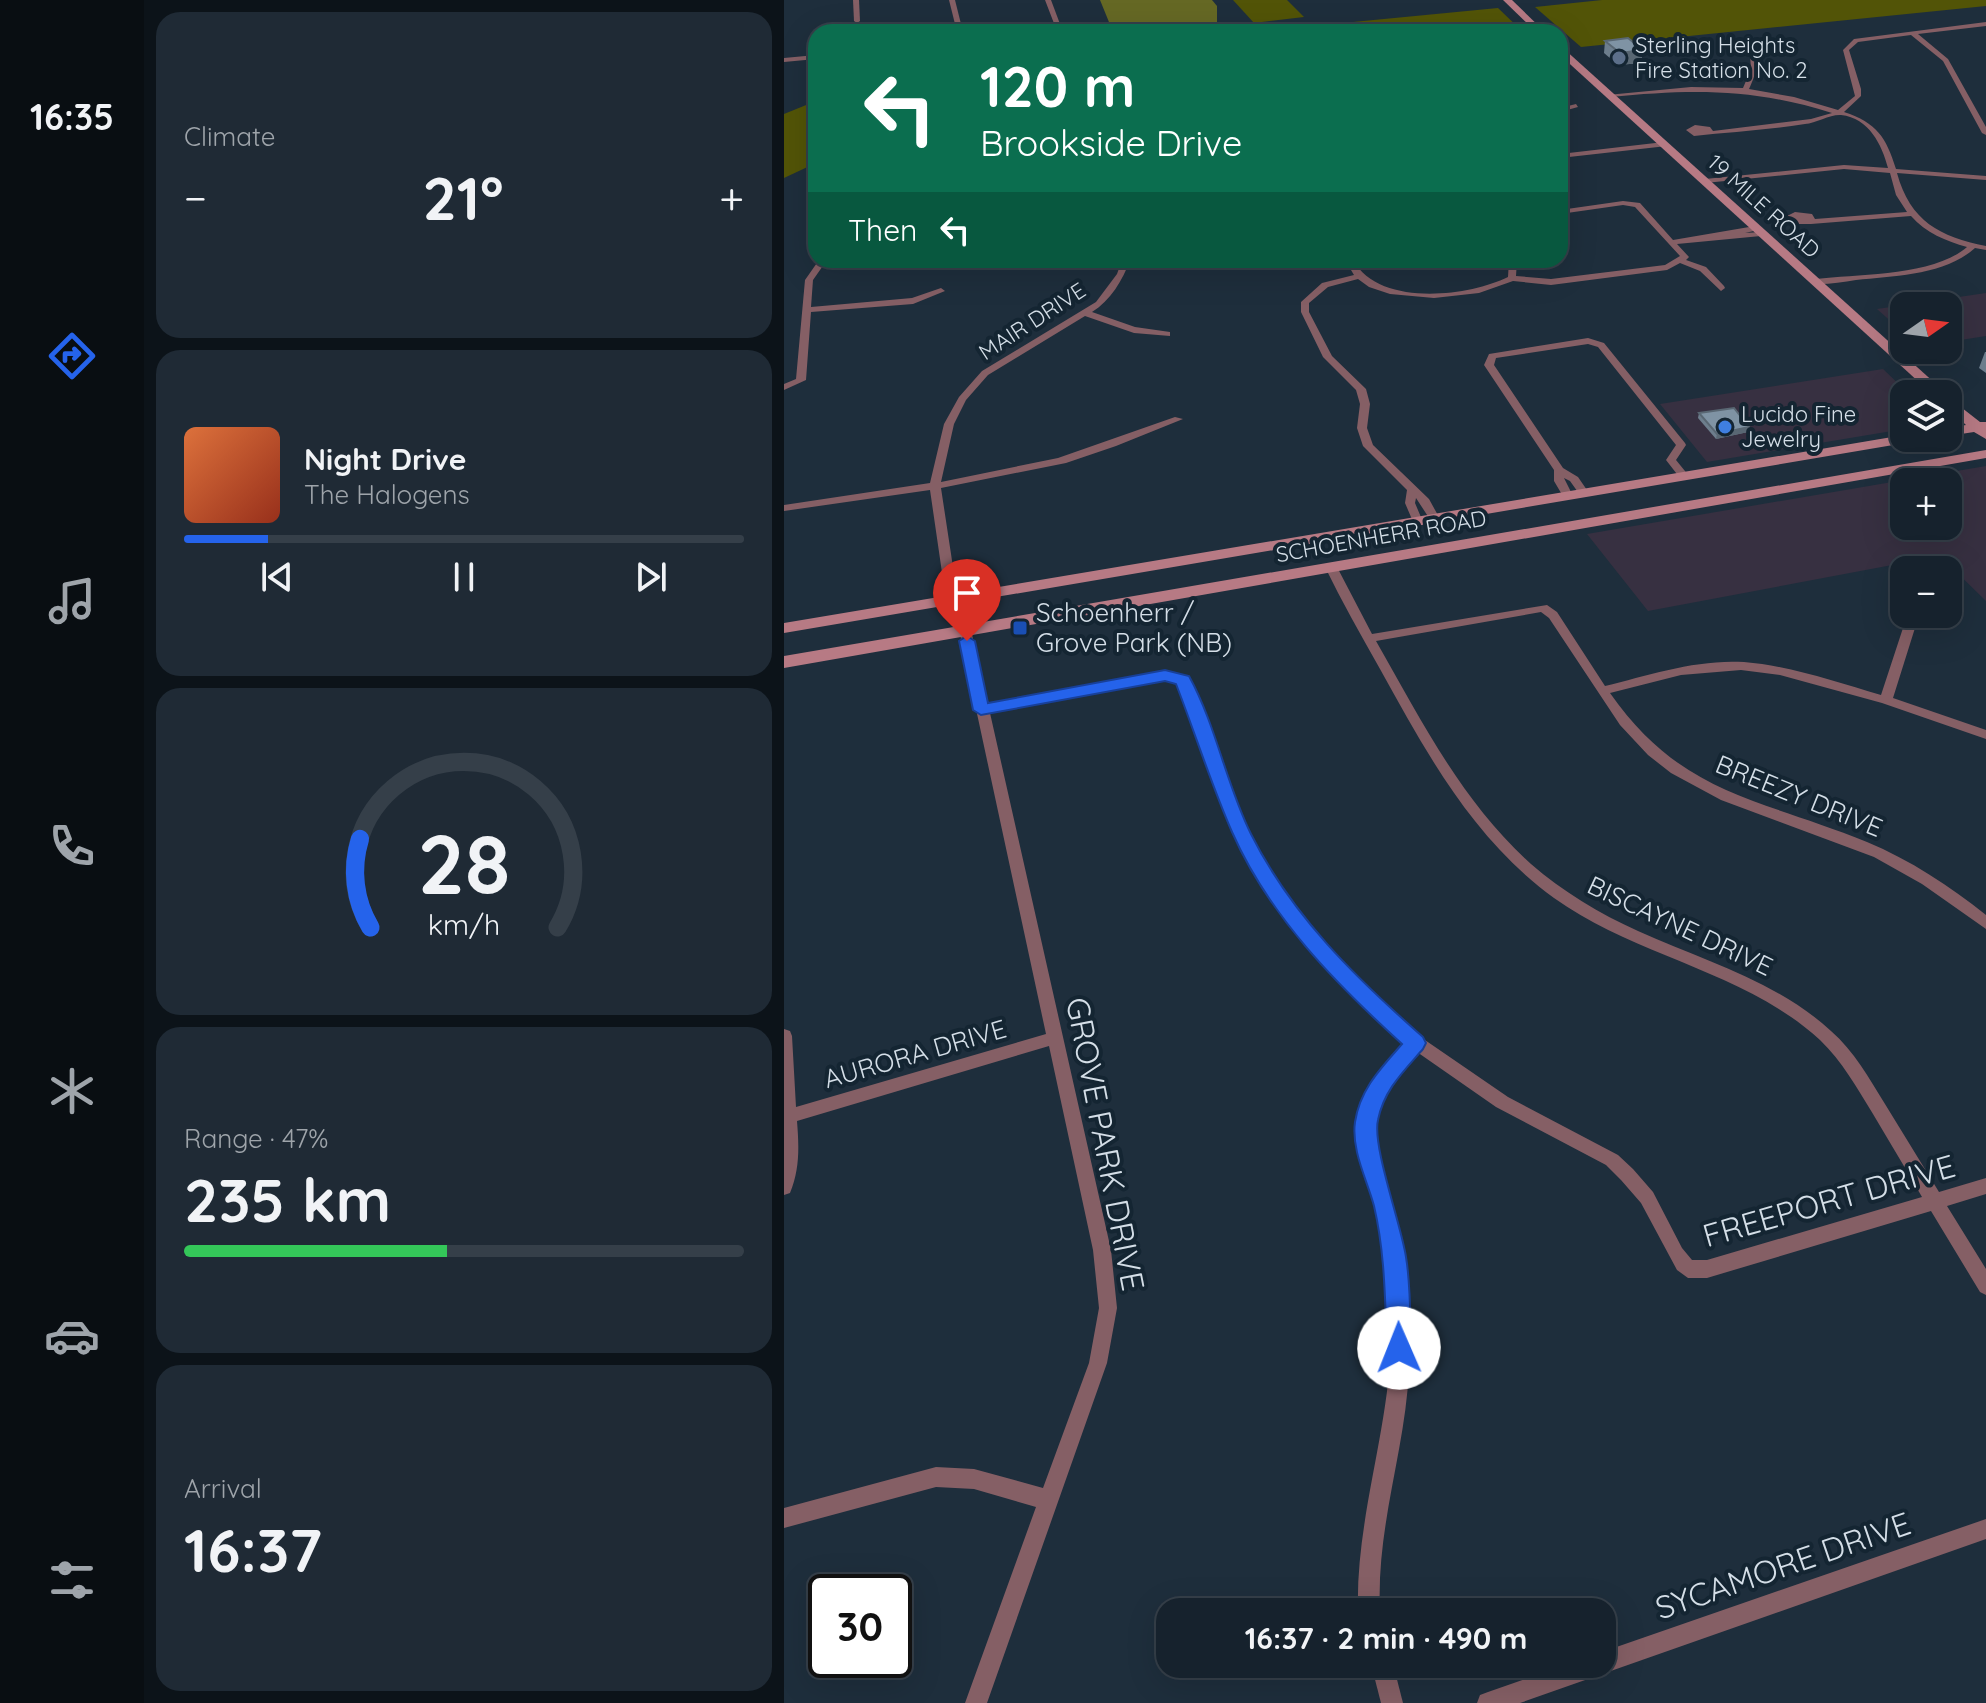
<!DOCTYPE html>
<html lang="en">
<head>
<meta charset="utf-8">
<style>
	:root { --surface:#16222d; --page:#1f2a35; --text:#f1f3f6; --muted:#9ea4aa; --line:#353f49; --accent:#2563eb }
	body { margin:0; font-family:Quicksand,sans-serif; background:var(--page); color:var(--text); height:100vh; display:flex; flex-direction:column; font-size:30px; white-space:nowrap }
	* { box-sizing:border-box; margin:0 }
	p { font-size:26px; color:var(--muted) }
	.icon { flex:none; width:44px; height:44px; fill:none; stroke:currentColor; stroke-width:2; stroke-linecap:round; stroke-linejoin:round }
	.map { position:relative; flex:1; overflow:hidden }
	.details { display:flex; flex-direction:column; gap:12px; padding:12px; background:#0c1319; width:640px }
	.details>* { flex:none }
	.hud { position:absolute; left:24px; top:24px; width:760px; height:244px; border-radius:24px; box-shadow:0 8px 32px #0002,0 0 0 2px var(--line); background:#0b6e4f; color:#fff; overflow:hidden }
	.needle { width:52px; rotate:76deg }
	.buttons { position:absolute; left:1106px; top:292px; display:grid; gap:16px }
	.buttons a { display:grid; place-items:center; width:72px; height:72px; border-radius:16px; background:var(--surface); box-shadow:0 8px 32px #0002,0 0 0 2px var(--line); font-size:40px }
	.speed { position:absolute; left:24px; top:1574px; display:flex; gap:16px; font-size:40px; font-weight:700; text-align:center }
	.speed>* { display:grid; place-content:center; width:104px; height:104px; border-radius:50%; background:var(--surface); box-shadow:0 8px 32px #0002,0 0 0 2px var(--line); line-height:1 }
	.speed .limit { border:4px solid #111; border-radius:12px; background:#fff; color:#111 }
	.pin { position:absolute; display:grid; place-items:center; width:68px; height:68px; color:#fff; margin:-82px -34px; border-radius:50% 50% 50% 0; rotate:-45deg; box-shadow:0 0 8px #0007 }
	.pin .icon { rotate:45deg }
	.me { position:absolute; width:88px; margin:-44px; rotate:359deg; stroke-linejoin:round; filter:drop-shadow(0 0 6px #0008) }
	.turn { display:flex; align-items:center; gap:28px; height:168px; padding:0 40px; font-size:36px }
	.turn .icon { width:104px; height:104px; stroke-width:2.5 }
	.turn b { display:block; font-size:56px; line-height:68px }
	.then { display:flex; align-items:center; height:76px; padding:0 40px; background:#0003; gap:16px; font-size:30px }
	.big { font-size:60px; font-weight:700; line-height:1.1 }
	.details .tile { flex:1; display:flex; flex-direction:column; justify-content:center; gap:12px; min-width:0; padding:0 28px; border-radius:24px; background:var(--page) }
	.details .dial { align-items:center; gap:0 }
	.dial svg { height:208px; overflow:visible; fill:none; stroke:var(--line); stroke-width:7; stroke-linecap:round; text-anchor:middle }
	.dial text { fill:var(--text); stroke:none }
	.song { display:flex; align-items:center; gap:24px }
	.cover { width:96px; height:96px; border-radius:12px; background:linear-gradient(135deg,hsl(20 70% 55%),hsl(10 70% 35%)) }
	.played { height:8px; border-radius:4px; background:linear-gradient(90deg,var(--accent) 15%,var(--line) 15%) }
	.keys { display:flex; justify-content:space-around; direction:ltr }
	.heat { display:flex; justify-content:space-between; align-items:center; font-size:44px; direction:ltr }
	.charge { height:12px; border-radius:6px; background:linear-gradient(90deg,#34c759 47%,var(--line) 0) }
	.trip { position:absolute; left:372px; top:1598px; width:460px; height:80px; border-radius:24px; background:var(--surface); box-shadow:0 8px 32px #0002,0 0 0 2px var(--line); font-weight:700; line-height:80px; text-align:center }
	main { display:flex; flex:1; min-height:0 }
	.menu { display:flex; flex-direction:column; width:144px; justify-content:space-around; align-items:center; background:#090e12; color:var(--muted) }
	.menu .icon { width:56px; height:56px }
	.menu .selected { color:var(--accent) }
	.menu b { font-size:36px; color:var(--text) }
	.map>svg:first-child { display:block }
	.commercial { fill:#373041; fill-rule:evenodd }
	.green { fill:#525407 }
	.forest { fill:#656824 }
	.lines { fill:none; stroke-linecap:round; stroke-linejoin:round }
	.street { fill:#855f65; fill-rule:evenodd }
	.secondary { fill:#b77a84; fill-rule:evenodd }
	.wall { fill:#6d7e8d }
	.shaded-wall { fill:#596773 }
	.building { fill:#7f93a4; stroke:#596773; stroke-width:2 }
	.route { fill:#2563eb; stroke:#184099; stroke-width:2 }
	.service-dot { fill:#5c6f8a; stroke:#142532; stroke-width:3 }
	.shop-dot { fill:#3f7fe0; stroke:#142532; stroke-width:3 }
	.transit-dot { fill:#1a4fb4; stroke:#142532; stroke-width:3 }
	.labels { text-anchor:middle; stroke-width:8; stroke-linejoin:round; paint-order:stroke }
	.far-poi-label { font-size:22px; fill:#d4dee7; stroke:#142532; text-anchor:start }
	.far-street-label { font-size:22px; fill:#d4dee7; stroke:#142532 }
	.poi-label { font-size:26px; fill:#d4dee7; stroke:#142532; text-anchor:start }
	.street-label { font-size:26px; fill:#d4dee7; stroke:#142532 }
	.near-street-label { font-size:32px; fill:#d4dee7; stroke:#142532 }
</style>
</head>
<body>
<main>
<nav class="menu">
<b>16:35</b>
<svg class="icon selected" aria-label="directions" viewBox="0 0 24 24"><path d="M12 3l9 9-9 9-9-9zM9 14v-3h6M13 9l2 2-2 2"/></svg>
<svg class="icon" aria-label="music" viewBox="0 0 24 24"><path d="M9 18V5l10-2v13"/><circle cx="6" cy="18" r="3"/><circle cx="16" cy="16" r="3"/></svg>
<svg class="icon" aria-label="phone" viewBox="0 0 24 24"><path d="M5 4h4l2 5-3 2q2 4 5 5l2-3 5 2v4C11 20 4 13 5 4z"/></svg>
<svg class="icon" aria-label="climate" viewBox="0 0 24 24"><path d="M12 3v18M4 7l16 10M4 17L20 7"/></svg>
<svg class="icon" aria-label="car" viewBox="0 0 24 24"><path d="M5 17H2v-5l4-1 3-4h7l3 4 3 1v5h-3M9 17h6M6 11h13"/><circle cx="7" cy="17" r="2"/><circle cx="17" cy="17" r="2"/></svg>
<svg class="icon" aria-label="filters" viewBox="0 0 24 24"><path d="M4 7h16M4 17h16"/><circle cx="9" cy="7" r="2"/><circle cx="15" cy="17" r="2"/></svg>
</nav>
<section class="details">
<div class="tile"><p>Climate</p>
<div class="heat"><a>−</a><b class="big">21°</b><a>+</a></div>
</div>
<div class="tile">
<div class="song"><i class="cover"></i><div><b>Night Drive</b><p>The Halogens</p></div></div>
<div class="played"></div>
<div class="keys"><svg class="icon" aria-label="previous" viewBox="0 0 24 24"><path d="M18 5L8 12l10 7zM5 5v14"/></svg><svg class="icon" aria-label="pause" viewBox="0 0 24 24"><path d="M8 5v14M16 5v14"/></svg><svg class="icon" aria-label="next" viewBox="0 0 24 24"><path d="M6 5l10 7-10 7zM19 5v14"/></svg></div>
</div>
<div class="tile dial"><svg viewBox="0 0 100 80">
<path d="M14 69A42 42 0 1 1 86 69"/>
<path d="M14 69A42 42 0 0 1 10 35" stroke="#2563eb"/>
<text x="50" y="56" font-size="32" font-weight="700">28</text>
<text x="50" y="72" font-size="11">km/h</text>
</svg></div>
<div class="tile"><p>Range · 47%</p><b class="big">235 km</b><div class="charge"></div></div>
<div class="tile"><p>Arrival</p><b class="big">16:37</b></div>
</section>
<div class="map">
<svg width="1202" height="1703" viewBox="0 0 1202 1703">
	<rect width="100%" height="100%" fill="#1e2e3c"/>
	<g class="commercial">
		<path d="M1202 293V336L1164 342V306H1120V333L1093 309Z"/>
		<path d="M1099 369 1125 394H1120V429L923 462 876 404Z"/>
		<path d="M1202 466V601L1156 556 864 611 803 534ZM1120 482H1164V526H1120Z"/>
	</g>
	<g class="green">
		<path d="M449 0H503L520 17 470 23Z"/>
		<path d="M818 0H1202V6L797 47 751 7Z"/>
		<path d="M714 8 739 32H465Z"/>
		<path d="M32 101V163L0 178V114Z"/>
	</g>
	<path class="forest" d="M316 0H428L433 6V29L329 32Z"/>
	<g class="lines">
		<g class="street">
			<path d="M69 0H75L76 21 73 23 70 21Z"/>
			<path d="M165 0H171L179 32H173Z"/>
			<path d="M261 0H267L279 32H273L272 29 221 32 271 26Z"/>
			<path d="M1202 22V26L1134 34 1164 59 1202 127V135L1198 133 1159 61 1127 35 1074 42 1065 50 1077 89V96L1060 112C1093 123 1102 137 1112 169L1202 176V180L1113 173C1126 221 1156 237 1202 246V250L1191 248C1161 275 1111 276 1072 280 1058 282 1043 285 1029 284L1028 282 1032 279C1075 274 1150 276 1183 247 1162 241 1142 233 1127 216L1027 224H1007L1001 217 1011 212 1028 214 1031 219 1123 212 1112 195 1106 173 1060 169 921 183 917 181 921 179 1060 165 1104 168C1098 145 1085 118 1057 115 1047 114 1032 123 1021 124 984 130 946 132 910 136L902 130 911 125 926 127 929 131 1027 119 1048 113C969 88 908 89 826 97L823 95 907 87 959 88 967 69 966 55 949 52 960 46 970 49C976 62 971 76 965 89L1010 97 1054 110 1071 96 1059 50 1070 39Z"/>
			<path d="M32 55V59L0 62V58Z"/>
			<path d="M792 104 794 107 776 112V108Z"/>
			<path d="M880 142 883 146 776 158V154Z"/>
			<path d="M839 201 856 203 889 240 971 226 975 228 974 230 961 233 977 232 981 234 977 236 893 244 905 257 902 260 922 267 940 286 941 288 937 291 916 271 896 263 883 270 767 285 729 281 695 293 650 298 606 294 585 287 574 279 544 287 525 303V312L548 356 582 389 586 404 583 428 589 445 645 499 656 519 651 522 647 521 632 498 631 503 639 522 638 524H630L621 503 623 490 579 446 573 428 576 404 572 390 539 357 517 312V302L538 283 570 275 561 260H569C595 307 683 297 724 277L725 260H733L732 276 767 279 881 265 896 256 851 207 839 205 776 214V210Z"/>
			<path d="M35 260H43L29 280 27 307 128 298 157 288 161 291 129 304 27 312 22 380 0 390V384L12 379 21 280Z"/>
			<path d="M338 260H346C339 280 326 301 308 312L351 327 386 332V336L350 333 301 316 204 375 182 400 170 424 157 482 274 458 391 417 399 419 332 446 282 463 157 488 174 600 172 603 168 604 162 600 146 490 0 511V505L146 483 160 424 175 397 198 371 312 302 333 274Z"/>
			<path d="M461 260H470L466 263Z"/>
			<path d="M804 338 820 343 901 443 902 445 892 460 905 476 904 478H896L882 460 892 445 814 347 804 344 712 358 710 365 779 468 794 477 805 493 800 496 796 495 786 481 780 478 789 496 784 499 780 498 770 481V470L700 365 705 354Z"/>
			<path d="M547 564 553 567 588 634 763 605 773 612 821 686C865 675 913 659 960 662 1007 666 1052 682 1097 695L1119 628 1125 624 1129 625 1131 628 1109 698 1202 730V739L1098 703 996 675 957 670 897 675 826 693C898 796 976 798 1083 842 1126 860 1166 886 1202 915V929L1138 884 1090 857 937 800 887 773 864 755 836 725 765 618 757 612 592 641C637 720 678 802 747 864 778 891 816 914 854 931 920 961 993 981 1047 1031 1070 1051 1085 1078 1101 1104 1119 1133 1137 1163 1155 1192L1202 1178V1194L1163 1206 1202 1269V1295L1196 1292 1147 1211 923 1278H904L893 1270 857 1203 837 1180 822 1165 712 1107 633 1052C616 1069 597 1087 592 1112 584 1149 606 1188 614 1224 624 1272 627 1322 625 1370 621 1453 592 1526 596 1612H574C571 1516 608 1425 607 1329 606 1288 602 1247 593 1208 586 1178 571 1150 574 1119 578 1088 600 1064 621 1043L557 985 531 956 474 876 451 833 394 683 381 680 206 713 327 1250 333 1308 323 1363 203 1703H181L252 1507 190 1489 152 1487 0 1528V1508L152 1467 190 1469 259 1488 305 1363 315 1308 309 1250 265 1046 13 1121C15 1146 16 1169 6 1193L0 1195V1029L6 1031 8 1036 12 1107 262 1034 175 630 177 627 181 626 187 630 204 704 381 672 403 677 465 833 484 868 541 948 567 977 638 1038 724 1097 834 1155 849 1169 869 1192 898 1248 908 1260H923L1138 1197C1122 1169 1105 1141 1089 1114 1073 1088 1058 1061 1036 1040 961 971 852 957 770 898 689 839 643 754 596 669 577 635 558 602 541 567Z"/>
			<path d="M1202 1519V1539L736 1703H693L696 1695 704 1692 785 1664H818V1652Z"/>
			<path d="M587 1664H609L619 1703H597Z"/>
		</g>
		<g class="secondary">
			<path d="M719 0H728L761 32H752Z"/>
			<path d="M776 47 779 48 1163 394H1148L776 55Z"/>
			<path d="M1164 397 1196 422H1202V439L1190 432 1164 436V428L1182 425 1164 408Z"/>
			<path d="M1120 435V438H1134L1127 442 0 633V623Z"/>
			<path d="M1202 450V458L0 668V656Z"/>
		</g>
	</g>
	<g class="wall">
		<path d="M821 41 859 50 857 63 834 65 820 53Z"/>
		<path d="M1201 352H1202V373L1195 368Z"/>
		<path d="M915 413 965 427 964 432 932 439 914 418Z"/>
	</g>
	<g class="shaded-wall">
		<path d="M859 50 857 63 834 65 836 53Z"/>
		<path d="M965 427 964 432 932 439 933 434Z"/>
	</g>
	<g class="building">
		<path d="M844 38 859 50 836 53 821 41Z"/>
		<path d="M950 408 965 427 933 434 915 413Z"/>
	</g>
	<path class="route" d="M183 636 191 641 204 703 381 670 405 676C432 725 442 784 467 834 508 916 572 978 639 1037L642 1043 639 1049C619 1072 600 1090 594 1120 588 1146 617 1224 622 1257 627 1287 626 1318 627 1348L623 1357 615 1361 606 1357 603 1348C601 1301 601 1253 590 1206 583 1180 567 1150 571 1122 576 1089 597 1068 618 1044 551 983 485 916 448 832 427 784 411 733 392 684L381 681 197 715 189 710 175 641Z"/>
	<circle class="service-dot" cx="835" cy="58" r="8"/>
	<circle class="shop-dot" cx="941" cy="427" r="8"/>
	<rect class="transit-dot" x="228" y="620" width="16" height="16" rx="4"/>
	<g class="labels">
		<g class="far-poi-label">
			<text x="851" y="53">Sterling Heights<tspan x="851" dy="25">Fire Station No. 2</tspan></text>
			<text x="957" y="422">Lucido Fine<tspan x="957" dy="25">Jewelry</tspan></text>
		</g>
		<g class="far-street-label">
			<text transform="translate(980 206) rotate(42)" y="8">19 MILE ROAD</text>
			<text transform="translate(248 321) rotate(-33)" y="8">MAIR DRIVE</text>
			<text transform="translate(597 536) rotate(-10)" y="8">SCHOENHERR ROAD</text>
		</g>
		<g class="poi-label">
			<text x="252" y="622">Schoenherr /<tspan x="252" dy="30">Grove Park (NB)</tspan></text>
		</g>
		<g class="street-label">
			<text transform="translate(1015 796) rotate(22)" y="9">BREEZY DRIVE</text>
			<text transform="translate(896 926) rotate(25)" y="9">BISCAYNE DRIVE</text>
			<text transform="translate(131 1054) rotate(-16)" y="9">AURORA DRIVE</text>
		</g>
		<g class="near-street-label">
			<text transform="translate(321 1144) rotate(79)" y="11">GROVE PARK DRIVE</text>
			<text transform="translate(1045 1201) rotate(-16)" y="11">FREEPORT DRIVE</text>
			<text transform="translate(999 1566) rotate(-19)" y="11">SYCAMORE DRIVE</text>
		</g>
	</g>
</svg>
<div class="buttons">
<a><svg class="needle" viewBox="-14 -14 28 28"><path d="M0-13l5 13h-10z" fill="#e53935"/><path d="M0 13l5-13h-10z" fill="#9ea4aa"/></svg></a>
<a><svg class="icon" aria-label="layers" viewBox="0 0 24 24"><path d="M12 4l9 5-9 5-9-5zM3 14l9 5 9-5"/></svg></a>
<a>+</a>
<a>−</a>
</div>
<div class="speed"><div class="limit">30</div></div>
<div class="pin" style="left:183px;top:641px;background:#d93025"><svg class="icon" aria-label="arrive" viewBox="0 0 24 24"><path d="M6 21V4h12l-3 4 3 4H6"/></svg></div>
<svg class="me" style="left:615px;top:1348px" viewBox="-20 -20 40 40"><circle r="19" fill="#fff"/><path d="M0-13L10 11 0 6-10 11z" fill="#2563eb"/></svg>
<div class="trip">16:37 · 2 min · 490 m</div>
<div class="hud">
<div class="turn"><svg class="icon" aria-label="left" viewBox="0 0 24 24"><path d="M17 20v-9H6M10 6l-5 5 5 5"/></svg><div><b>120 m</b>Brookside Drive</div></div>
<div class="then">Then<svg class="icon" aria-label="left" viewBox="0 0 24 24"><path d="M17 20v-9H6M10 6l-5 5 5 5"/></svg></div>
</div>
</div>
</main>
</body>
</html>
